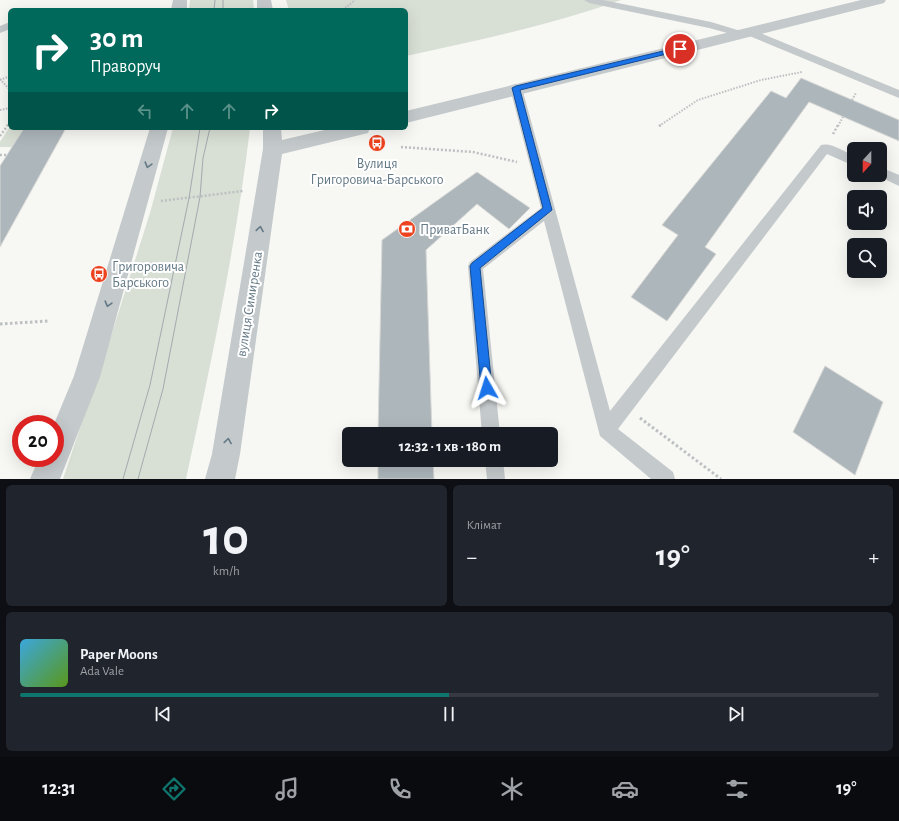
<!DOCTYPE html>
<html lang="uk">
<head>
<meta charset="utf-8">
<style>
	:root { --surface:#171b24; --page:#20242c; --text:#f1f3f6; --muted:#9ea1a6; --line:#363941; --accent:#0f766e }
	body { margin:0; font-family:"Alegreya Sans",sans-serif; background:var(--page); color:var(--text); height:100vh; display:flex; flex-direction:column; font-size:15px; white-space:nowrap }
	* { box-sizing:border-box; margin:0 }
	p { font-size:13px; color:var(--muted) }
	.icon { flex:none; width:22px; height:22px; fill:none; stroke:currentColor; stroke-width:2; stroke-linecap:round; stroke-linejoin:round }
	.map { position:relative; height:479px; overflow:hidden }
	.panel { display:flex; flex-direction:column; gap:6px; padding:6px; background:#0d0f14; flex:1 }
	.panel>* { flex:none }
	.top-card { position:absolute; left:8px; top:8px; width:400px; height:122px; border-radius:6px; box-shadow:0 4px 16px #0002; background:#00695c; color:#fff; overflow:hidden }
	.needle { width:26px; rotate:201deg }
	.fabs { position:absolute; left:847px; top:142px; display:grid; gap:8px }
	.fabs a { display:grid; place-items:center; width:40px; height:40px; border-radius:6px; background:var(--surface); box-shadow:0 4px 16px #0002; font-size:20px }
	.speed { position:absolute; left:12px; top:415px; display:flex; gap:8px; font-size:20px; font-weight:700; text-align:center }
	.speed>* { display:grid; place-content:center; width:52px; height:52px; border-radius:50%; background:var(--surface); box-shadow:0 4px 16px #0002; line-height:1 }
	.speed .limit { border:6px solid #d22; background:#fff; color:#111 }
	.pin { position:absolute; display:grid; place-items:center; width:34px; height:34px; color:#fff; margin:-17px; border:2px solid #fff; border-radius:50%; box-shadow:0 1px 4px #0007 }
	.me { position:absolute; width:44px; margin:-22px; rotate:354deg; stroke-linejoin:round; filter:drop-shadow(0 0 3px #0008) }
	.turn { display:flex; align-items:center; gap:14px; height:84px; padding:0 16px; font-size:18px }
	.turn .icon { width:52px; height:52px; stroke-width:2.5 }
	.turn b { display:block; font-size:28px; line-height:34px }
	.lanes { display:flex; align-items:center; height:38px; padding:0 16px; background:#0003; justify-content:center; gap:20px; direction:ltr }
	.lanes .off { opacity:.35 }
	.big { font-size:30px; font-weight:600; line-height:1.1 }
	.panel .card { flex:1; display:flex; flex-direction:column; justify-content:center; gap:6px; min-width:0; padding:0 14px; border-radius:6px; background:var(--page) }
	.panel .dial { align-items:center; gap:0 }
	.dial b { font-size:52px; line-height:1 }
	.song { display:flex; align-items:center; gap:12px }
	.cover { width:48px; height:48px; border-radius:6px; background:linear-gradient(135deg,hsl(200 70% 55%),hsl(90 70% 35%)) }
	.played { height:4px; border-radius:2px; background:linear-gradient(90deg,var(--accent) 50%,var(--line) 50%) }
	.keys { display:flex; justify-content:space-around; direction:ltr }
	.heat { display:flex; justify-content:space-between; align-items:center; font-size:22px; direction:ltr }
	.panel .tiles { flex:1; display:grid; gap:6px; grid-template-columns:1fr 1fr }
	.card:last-child { grid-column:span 2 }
	.trip { position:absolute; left:342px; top:427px; width:216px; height:40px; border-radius:6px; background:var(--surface); box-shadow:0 4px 16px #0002; font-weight:600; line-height:40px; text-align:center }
	.menu { display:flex; height:64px; justify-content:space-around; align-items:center; background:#090b0e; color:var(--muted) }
	.menu .icon { width:28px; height:28px }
	.menu .selected { color:var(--accent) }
	.menu b { font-size:18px; color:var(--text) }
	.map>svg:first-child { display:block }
	.green { fill:#d8dfd4 }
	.building { fill:#adb6bb; stroke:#d8d8d6 }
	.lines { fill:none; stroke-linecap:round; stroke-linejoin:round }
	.path-far2 { stroke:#bdc0c2; stroke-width:2; stroke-dasharray:1.5 1.5; stroke-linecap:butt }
	.path-far1 { stroke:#bdc0c2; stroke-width:2.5; stroke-dasharray:2 2; stroke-linecap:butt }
	.path { stroke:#bdc0c2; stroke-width:3; stroke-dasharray:2.5 2.5; stroke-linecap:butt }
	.service { fill:#c4c9cb; fill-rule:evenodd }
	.tertiary { fill:#c4c9cb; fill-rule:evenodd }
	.tram { stroke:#a2aaaf; stroke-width:1 }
	.oneway { stroke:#647986 }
	.route { fill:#1a73e8; stroke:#114b97 }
	.labels { text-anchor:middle; stroke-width:4; stroke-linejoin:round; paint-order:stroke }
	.poi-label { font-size:14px; fill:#647986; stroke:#fff; text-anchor:start }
	.street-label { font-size:14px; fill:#647986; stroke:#fff }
</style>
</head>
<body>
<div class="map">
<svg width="899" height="479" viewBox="0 0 899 479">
	<rect width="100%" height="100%" fill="#f7f7f3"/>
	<g class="green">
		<path d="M190 0H253L254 10H189Z"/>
		<path d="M286 0H621C551 25 479 40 406 56V10H289Z"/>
		<path d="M10 126V128H24L12 147H0V142Z"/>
		<path d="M173 128H250C236 246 211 363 186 479H63L112 333 150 213Z"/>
	</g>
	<g class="building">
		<path d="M801 78 899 120V141L809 102 705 247 716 254 667 321 631 297 678 235 662 225 771 91 786 98Z"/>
		<path d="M24 128H66L0 247V166Z"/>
		<path d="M477 172 530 208 509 229 477 204 426 250 432 434H378L382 240Z"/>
		<path d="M825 366 883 402 855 475 793 432Z"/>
		<path d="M378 460H433L434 479H378Z"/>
	</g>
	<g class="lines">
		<g class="path-far2">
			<path d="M343 10 355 0"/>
			<path d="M0 79 10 90"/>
			<path d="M0 80 10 76"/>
			<path d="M852 100 856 93"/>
			<path d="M0 110 10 108"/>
			<path d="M7 126 10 121"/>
			<path d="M659 126 698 100 761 80 802 72"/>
			<path d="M838 126 843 117"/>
		</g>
		<g class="path-far1">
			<path d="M659 126 661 125"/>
			<path d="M833 134 838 125"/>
			<path d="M0 136 8 125"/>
			<path d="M401 147 473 152 517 162"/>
			<path d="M0 155H7"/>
			<path d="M161 201 243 191"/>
		</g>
		<g class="path">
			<path d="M0 324 48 321"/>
			<path d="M640 418 721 479"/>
		</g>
		<g class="service">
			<path d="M584 0H603L711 22 744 32 749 29 753 30 899 90V98L747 35 742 37 709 28 589 3Z"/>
			<path d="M10 22V29L0 33V26Z"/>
			<path d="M516 84 520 85 522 88 610 411 821 145C831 142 845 152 854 156V166L827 154 618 429 673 472 675 479H651L600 436 544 221 483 269 500 434H482L468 266 470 262 541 208 510 88 512 85Z"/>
			<path d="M880 167 899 175V186L876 175H880Z"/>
			<path d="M485 460H503L505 479H487Z"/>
		</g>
		<g class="tertiary">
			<path d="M173 0H187V10H171Z"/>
			<path d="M257 0H271L273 10H257Z"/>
			<path d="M861 0H886L884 3 406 123V111Z"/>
			<path d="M150 128H168L100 377 60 479H30L39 458H55V424H54L74 376Z"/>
			<path d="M263 128H281L282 140 333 128H370L368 133 282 154 240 454 235 479H205L212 454 263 149Z"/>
		</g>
		<g class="tram">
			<path d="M223 0V10"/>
			<path d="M214 10 215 0"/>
			<path d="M123 479 150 385 189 198 200 128"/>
			<path d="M138 479 163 389 200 197 203 158 210 128"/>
		</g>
	</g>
	<defs><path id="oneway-chevron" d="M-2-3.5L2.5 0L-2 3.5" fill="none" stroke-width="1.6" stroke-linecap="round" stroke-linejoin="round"/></defs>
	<g class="oneway">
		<use href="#oneway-chevron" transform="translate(148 165) rotate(106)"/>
		<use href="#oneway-chevron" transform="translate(260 229) rotate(-81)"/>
		<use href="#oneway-chevron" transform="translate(108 304) rotate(106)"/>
		<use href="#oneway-chevron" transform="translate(228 441) rotate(-81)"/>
	</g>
	<path class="route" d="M680 47H683V50L520 90 552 210 480 268 492 388 491 392 487 394 483 392 481 388 470 266 472 263 543 208 512 88 516 86Z"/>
	<defs>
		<g id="bus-disc" transform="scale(0.9)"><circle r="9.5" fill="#ec421e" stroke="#fff"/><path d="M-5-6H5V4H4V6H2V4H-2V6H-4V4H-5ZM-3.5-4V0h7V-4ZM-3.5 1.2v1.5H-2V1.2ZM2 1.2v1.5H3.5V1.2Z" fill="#fff"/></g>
		<g id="bank-disc" transform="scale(0.9)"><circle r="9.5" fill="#ec421e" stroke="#fff"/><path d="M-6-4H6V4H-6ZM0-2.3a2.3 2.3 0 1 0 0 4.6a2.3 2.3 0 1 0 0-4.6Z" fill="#fff"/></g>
	</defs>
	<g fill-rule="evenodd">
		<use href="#bus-disc" x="377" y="143"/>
		<use href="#bank-disc" x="407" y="229"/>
		<use href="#bus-disc" x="99" y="274"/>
	</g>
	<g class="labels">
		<g class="poi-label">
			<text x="377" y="168" text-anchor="middle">Вулиця<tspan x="377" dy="16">Григоровича-Барського</tspan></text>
			<text x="420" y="234">ПриватБанк</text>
			<text x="112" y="271">Григоровича<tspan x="112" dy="16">Барського</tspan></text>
		</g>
		<g class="street-label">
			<text transform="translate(249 304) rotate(-81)" y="5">вулиця Симиренка</text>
		</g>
	</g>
</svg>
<div class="fabs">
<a><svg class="needle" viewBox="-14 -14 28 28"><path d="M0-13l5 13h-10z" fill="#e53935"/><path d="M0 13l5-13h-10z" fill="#9ea1a6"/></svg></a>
<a><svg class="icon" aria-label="sound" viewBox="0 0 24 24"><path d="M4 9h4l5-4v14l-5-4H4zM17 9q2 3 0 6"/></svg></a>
<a><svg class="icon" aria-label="search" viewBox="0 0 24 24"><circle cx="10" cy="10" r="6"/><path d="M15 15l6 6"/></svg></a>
</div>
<div class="speed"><div class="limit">20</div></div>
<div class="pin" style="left:680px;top:49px;background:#d93025"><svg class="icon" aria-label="arrive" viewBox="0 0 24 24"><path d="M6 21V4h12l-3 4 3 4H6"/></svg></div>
<svg class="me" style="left:487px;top:388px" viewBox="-20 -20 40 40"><path d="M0-17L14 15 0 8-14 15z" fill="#1a73e8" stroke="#fff" stroke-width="4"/></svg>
<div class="trip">12:32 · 1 хв · 180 m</div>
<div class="top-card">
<div class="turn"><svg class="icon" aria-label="right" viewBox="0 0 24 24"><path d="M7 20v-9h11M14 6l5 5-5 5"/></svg><div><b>30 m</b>Праворуч</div></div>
<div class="lanes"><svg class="icon off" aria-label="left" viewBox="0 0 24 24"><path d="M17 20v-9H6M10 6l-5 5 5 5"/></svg><svg class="icon off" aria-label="ahead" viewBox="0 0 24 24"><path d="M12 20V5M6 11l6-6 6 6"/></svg><svg class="icon off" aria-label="ahead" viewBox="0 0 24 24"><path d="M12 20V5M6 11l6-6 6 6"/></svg><svg class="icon" aria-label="right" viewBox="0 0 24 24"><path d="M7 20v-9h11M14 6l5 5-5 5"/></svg></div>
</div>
</div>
<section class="panel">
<div class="tiles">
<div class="card dial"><b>10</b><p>km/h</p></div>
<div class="card"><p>Клімат</p>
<div class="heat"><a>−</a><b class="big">19°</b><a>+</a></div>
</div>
<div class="card">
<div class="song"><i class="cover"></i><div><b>Paper Moons</b><p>Ada Vale</p></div></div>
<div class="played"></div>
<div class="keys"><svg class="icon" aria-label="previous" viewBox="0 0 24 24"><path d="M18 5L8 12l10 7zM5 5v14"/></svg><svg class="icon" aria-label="pause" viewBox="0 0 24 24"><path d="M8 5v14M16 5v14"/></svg><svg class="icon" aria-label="next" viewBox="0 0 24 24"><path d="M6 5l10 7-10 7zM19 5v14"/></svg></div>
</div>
</div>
</section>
<nav class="menu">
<b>12:31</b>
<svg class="icon selected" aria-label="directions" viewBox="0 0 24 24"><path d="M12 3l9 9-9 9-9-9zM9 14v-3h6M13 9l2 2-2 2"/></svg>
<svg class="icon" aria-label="music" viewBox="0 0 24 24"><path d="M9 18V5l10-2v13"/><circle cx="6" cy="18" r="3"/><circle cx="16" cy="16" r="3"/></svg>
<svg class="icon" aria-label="phone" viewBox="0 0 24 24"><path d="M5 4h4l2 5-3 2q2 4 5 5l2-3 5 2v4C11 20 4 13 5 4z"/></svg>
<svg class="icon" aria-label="climate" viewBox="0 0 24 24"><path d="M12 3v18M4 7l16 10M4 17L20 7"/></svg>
<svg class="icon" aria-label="car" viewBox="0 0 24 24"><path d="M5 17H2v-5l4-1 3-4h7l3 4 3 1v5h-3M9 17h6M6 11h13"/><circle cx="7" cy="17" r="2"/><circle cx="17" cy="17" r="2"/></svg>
<svg class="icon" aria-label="filters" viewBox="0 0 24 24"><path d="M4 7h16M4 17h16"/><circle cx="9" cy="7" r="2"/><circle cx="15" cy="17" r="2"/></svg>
<b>19°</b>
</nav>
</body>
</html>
